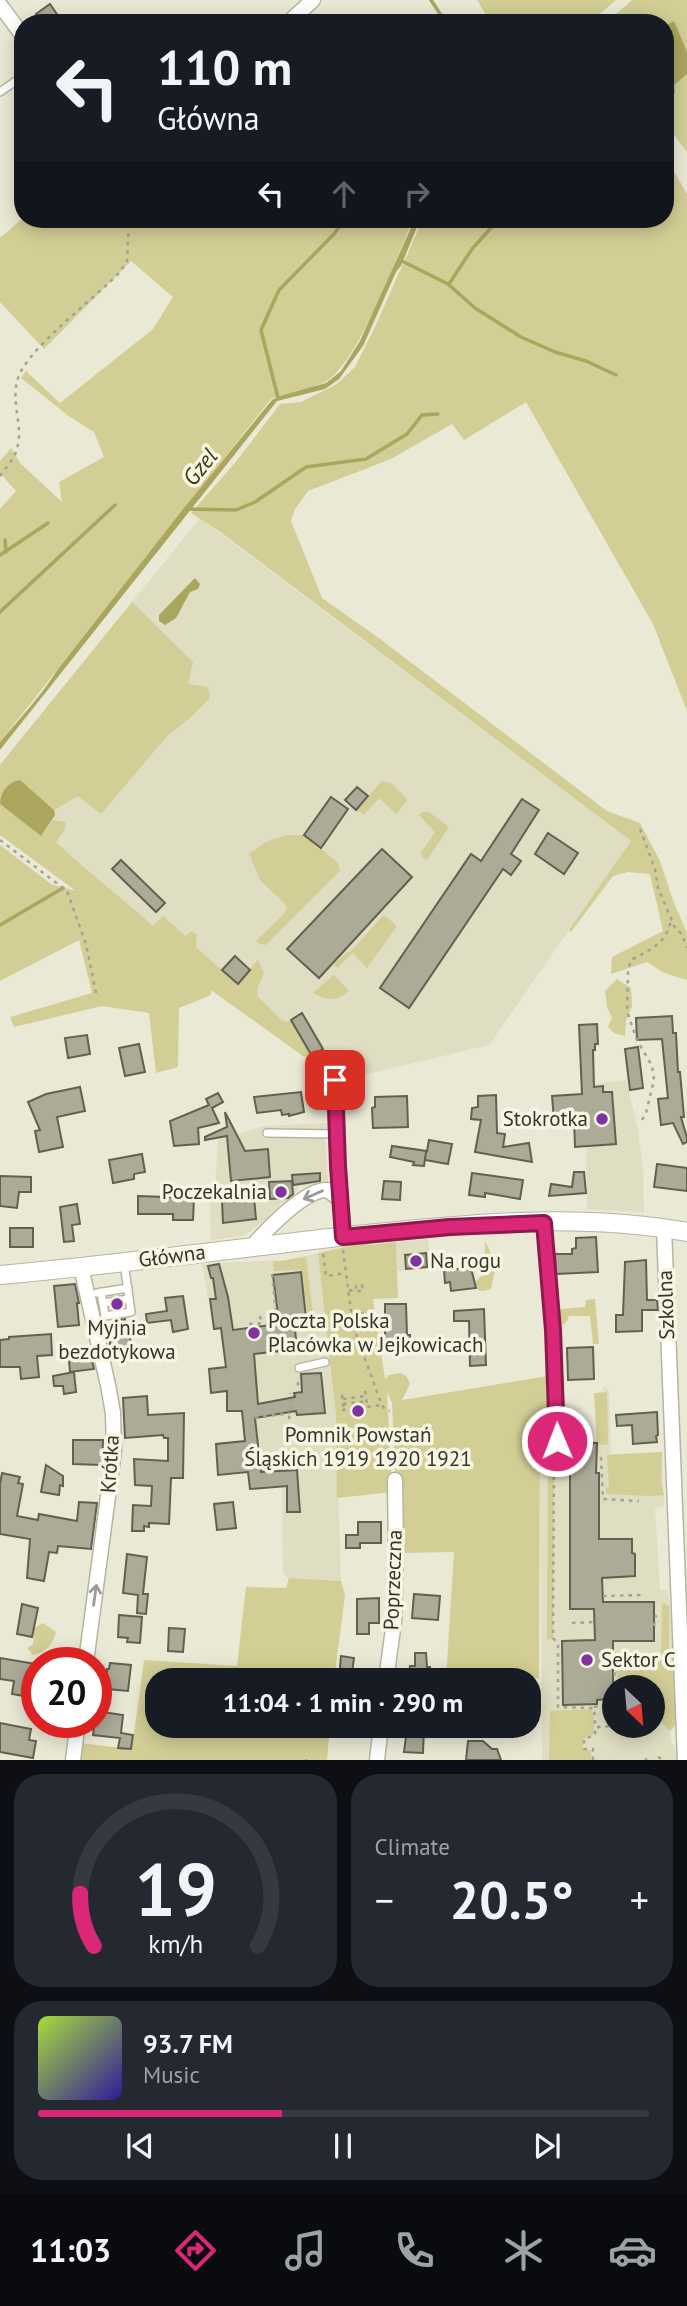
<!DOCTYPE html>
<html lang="en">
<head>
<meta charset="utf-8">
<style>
	:root { --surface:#171b24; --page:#242831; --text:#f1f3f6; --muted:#9ea1a6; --line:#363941; --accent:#db2777 }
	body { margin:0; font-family:"PT Sans",sans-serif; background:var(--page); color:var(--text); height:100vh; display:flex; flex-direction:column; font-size:26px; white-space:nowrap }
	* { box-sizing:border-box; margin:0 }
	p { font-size:23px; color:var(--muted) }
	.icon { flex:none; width:38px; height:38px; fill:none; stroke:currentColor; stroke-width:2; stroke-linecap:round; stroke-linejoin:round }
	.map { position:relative; height:1760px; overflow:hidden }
	.side { display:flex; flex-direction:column; gap:14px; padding:14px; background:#0d0f14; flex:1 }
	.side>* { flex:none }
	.top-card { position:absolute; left:14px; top:14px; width:660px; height:214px; border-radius:28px; box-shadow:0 4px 18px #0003; background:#171b24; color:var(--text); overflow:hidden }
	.needle { width:46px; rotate:154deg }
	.controls { position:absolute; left:602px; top:1675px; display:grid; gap:14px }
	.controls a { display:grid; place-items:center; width:63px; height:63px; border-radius:50%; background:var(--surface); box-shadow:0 4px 18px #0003; font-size:35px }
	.speed { position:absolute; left:21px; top:1647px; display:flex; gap:14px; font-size:35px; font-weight:700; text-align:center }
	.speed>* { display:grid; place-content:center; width:91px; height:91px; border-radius:50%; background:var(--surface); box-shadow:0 4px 18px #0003; line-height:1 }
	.speed .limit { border:10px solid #d22; background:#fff; color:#111 }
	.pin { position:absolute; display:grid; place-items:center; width:60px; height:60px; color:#fff; margin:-30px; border-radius:14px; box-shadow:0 4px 10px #0006 }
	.me { position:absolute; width:77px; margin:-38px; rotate:359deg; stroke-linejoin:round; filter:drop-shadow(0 0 5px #0008) }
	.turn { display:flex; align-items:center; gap:24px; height:147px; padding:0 28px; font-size:32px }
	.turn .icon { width:91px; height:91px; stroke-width:2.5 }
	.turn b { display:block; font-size:49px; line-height:60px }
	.lanes { display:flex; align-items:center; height:66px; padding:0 28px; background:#0003; justify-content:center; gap:35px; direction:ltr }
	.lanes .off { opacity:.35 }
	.big { font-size:52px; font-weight:800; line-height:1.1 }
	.side .card { flex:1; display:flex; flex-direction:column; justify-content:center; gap:10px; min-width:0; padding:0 24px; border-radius:28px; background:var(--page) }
	.side .dial { align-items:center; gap:0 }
	.dial svg { height:182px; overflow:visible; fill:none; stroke:var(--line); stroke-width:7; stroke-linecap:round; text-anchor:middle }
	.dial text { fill:var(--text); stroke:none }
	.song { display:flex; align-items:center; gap:21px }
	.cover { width:84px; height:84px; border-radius:10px; background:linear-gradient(135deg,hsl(80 70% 55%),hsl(250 70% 35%)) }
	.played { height:7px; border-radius:4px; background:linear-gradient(90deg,var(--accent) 40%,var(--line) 40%) }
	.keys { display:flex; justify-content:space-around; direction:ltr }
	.heat { display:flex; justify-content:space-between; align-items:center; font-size:38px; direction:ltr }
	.side .tiles { flex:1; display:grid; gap:14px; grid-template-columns:1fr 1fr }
	.card:last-child { grid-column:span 2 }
	.trip { position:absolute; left:145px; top:1668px; width:396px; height:70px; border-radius:28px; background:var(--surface); box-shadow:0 4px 18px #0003; font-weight:800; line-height:70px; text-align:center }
	.dock { display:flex; height:112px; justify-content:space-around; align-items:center; background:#090b0e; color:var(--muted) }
	.dock .icon { width:49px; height:49px }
	.dock .active { color:var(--accent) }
	.dock b { font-size:32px; color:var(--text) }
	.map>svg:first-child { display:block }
	.built { fill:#dfddc2; fill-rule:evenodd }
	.green { fill:#d2ce95 }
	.water { fill:#aba65d }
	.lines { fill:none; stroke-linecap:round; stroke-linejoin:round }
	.stream { stroke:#aba65d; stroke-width:3.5 }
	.building { fill:#acab98; stroke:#62614f; stroke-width:2 }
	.service-casing { stroke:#b6b5a2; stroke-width:10 }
	.minor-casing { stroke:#b6b5a2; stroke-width:17 }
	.tertiary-casing { stroke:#b6b5a2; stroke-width:20 }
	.path { stroke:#a3a293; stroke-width:2.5; stroke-dasharray:3.5 5; stroke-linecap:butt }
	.service { stroke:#fff; stroke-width:7 }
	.minor { stroke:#fff; stroke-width:14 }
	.tertiary { stroke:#fff; stroke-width:18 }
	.oneway { stroke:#9a9a96 }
	.route-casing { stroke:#8e194d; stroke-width:18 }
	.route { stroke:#db2777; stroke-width:12 }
	.poi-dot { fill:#8131a2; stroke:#f7f6e2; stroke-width:2.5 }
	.labels { text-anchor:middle; stroke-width:7; stroke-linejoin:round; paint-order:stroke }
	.poi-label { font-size:21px; fill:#35352d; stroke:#f7f6e2; text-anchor:start }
	.street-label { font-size:21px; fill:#35352d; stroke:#f7f6e2 }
	.water-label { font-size:23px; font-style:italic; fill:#3b3918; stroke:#f7f6e2 }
</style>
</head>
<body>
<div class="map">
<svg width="687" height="1760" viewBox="0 0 687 1760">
	<rect width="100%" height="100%" fill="#eae9d5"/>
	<g class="built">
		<path d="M200 518 631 841 489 1045 321 1085 318 1067 0 835V765Z"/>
		<path d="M626 1080 638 1129 643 1169 644 1212 587 1209 586 1129 583 1085Z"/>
		<path d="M329 1123 325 1138 328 1183 317 1186H299L293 1198 281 1204 264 1221 243 1236 211 1240 210 1190H215L218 1140 265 1126Z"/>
		<path d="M428 1239 431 1268 397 1271 396 1242Z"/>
		<path d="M318 1253 336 1418 341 1581 289 1578 283 1574 282 1486 250 1489 228 1297 208 1299 202 1264 278 1260 279 1262Z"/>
		<path d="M603 1386 609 1390 611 1454 662 1452 664 1506 655 1508 660 1589 667 1590 670 1606 676 1724 670 1731 671 1742 678 1753V1760H542L540 1449 557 1448V1443L598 1444 605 1427ZM614 1687H653V1726H614Z"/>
	</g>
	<g class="green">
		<path d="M477 0H616L589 23H491Z"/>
		<path d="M632 0H687V152L665 123V23H606Z"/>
		<path d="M665 156 687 194V711L653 624 526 402 464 440 452 424 391 459 308 491 295 509 291 521 322 598 376 636 607 811 640 823 660 861 674 903 687 933V980L664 973 647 962 611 974 612 957 663 931 650 874 628 872 613 876 571 932 569 930 631 841 219 531 191 513 235 463 280 404 301 402 337 384 355 367 375 327 423 219H665Z"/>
		<path d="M23 218 413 219C398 256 359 359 328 380 316 388 286 394 271 399L0 742V509L16 491 0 473V461L11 448 20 463 62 502 59 482 104 457 94 432 70 417 21 378 26 371 60 403 153 329 173 297 131 261 44 349 0 302V238Z"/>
		<path d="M132 602 193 662 188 684 208 687 210 698 190 718 168 735 101 814 78 796 54 810 20 780 1 796 0 800V765Z"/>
		<path d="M382 781 391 783 406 798 407 801 396 814 379 798 364 815 356 810Z"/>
		<path d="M0 804 41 836 53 820 66 822 64 831 56 842C87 872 121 897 153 926L163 916 185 936 192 931 197 935 196 947 237 984 258 960 264 973 257 989 258 997 282 1020 287 1022 291 1020 312 1056H303L211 990V995L179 1008 178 1067 156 1073 149 1013 102 1006 14 1027 10 1017 92 993 79 940 0 981V845L51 884 76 891 0 835Z"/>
		<path d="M422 812H429L449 827 427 860 422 858 421 853 435 832 419 815Z"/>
		<path d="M286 835H304L338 863 340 871 266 945 260 944 256 941 283 915 287 908 283 902 260 880 249 854 266 842Z"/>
		<path d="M384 915 397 926 367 968 353 953 337 968 334 964 347 952H350Z"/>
		<path d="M334 975 349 991C337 1002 326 1001 313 993Z"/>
		<path d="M617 979 631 988 632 1006 626 1021 625 1036 614 1033 608 1027 612 1018 607 1007 605 991Z"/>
		<path d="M485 1241 496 1264 491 1289 483 1291 478 1290 475 1282 484 1274Z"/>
		<path d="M368 1242 369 1245 396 1242 398 1298 373 1299 385 1379 389 1375 401 1373 407 1377 410 1384 402 1400 548 1376 547 1449 540 1450 539 1678H446L454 1552 399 1553 392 1403 387 1392 392 1492 337 1498 336 1416 318 1253Z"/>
		<path d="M306 1257 313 1314 308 1316 301 1270 274 1271 273 1262Z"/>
		<path d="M595 1299 599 1344H593L590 1316H569L566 1323 561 1325 559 1322V1312L561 1309 585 1307 586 1300Z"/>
		<path d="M607 1392 608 1445 597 1444 594 1393Z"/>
		<path d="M662 1452 661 1482 664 1495 651 1496 606 1494V1488H609L607 1455Z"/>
		<path d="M548 1456H554L553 1638 547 1640Z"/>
		<path d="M289 1578 341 1581 345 1595 334 1680H158V1726H330L327 1760H75L81 1743 130 1749 132 1748 144 1660 237 1666 246 1587 286 1588Z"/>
		<path d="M662 1603 669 1606V1668L677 1670 678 1684 674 1688 676 1724 670 1731 661 1722 656 1685 619 1686 612 1652 661 1654Z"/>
		<path d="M43 1623 56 1632C53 1644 46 1653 33 1655L27 1648 33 1644 34 1628Z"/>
		<path d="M592 1709 595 1733 583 1740V1750H591V1760H549L550 1711Z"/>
	</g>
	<g class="water">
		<path d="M674 21 687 52V74L674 85 675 93 669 94 665 86V26Z"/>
		<path d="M415 219H420L419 222 401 266 396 272 363 346 339 379 325 389 277 401 0 750V742C20 718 42 695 58 669L184 508 272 400 280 396 326 383 341 371 360 341Z"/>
		<path d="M195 578 200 584 198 589 190 592 176 618 165 625 159 621V615Z"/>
		<path d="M20 780 54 810 55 815 41 836 0 804C0 792 8 782 20 780Z"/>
	</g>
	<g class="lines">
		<g class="stream">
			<path d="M431 0 446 23"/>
			<path d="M400 260 448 284 475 308 521 337 555 352 586 361 616 375"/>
			<path d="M449 284 472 249 499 219"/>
			<path d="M278 398 261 330 279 290 334 234 345 219"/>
			<path d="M186 509 236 510 255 502 306 467 366 459 407 434 422 415 438 414"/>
			<path d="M5 540 6 552"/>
			<path d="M0 555 48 523"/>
			<path d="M0 612 115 505"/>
			<path d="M0 925 63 888"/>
		</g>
	</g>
	<g class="building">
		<path d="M50 4 63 23H42L36 14Z"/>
		<path d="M357 787 368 796 356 810 345 800Z"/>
		<path d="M331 797 348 809 321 848 304 835Z"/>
		<path d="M522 799 539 810 511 854 521 861 511 875 503 869 409 1008 380 988 471 854 481 861Z"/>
		<path d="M548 833 578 853 564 874 535 854Z"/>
		<path d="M382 849 412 877 319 978 287 949Z"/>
		<path d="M121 860 165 903 156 912 112 869Z"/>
		<path d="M235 956 250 970 238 984 222 970Z"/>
		<path d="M302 1013 323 1049 312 1056 291 1020Z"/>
		<path d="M672 1016 673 1033H676L678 1072H680L684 1117H681L687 1138V1142L683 1144 673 1123 661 1125 658 1099 668 1098 662 1039 637 1040 636 1018Z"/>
		<path d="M597 1024 598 1044H595V1050H593L594 1087 603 1086V1092H612L616 1144 575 1147 574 1118 554 1120 552 1096 582 1094 579 1025Z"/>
		<path d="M87 1035 90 1054 68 1058 65 1038Z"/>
		<path d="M139 1044 145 1072 125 1076 119 1048Z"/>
		<path d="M638 1047 643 1088 630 1090 625 1049Z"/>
		<path d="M80 1087 85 1111 57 1117 63 1147 39 1152 35 1131 40 1130 28 1102 46 1094Z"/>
		<path d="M301 1092 304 1112 289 1116V1114L282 1115 281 1110 257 1113 254 1097Z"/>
		<path d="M218 1093 223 1102 212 1108 219 1123 198 1128 199 1144 174 1146 170 1121 209 1105 206 1099Z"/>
		<path d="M496 1095 497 1133 505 1134 503 1147 529 1143 532 1162 475 1152 481 1120 471 1119 472 1108 478 1107V1096Z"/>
		<path d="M407 1096 408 1127 373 1128 372 1108 375 1107V1097Z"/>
		<path d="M225 1112 245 1151 268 1149 270 1177 231 1181 227 1136 205 1140V1137L227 1127Z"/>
		<path d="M429 1140 452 1144 448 1164 425 1160 426 1152 424 1166 413 1165 414 1162 390 1157 392 1146 427 1151Z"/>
		<path d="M142 1154 145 1172 134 1174V1179L113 1183 109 1160Z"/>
		<path d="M657 1164 687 1168V1191L654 1187Z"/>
		<path d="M574 1172H584L586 1193 549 1196 551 1184 572 1187Z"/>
		<path d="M320 1173V1181L293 1185 292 1175Z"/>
		<path d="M472 1173 523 1180 520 1199 485 1193V1197L469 1195Z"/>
		<path d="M0 1176 31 1177V1192H19L17 1208 0 1206Z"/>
		<path d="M292 1181 293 1194 288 1198 270 1199 269 1182Z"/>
		<path d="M384 1181 401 1182 400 1200 382 1199Z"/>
		<path d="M138 1196 194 1198 193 1220H173V1214H138Z"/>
		<path d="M254 1198 256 1219 223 1223 222 1201Z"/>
		<path d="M77 1204 80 1224 72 1225 74 1241 64 1242 60 1207Z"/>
		<rect x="10" y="1228" width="23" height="19"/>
		<path d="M596 1237 598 1272 556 1274 555 1254H572V1249L576 1248V1238Z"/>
		<path d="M426 1253 427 1267 406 1269 405 1255Z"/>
		<path d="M646 1260 647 1300H657L658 1310H642V1331L616 1332V1315H623L625 1262Z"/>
		<path d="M219 1264 228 1297 233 1330 279 1324 273 1275 301 1272 306 1318 294 1319 297 1349 254 1354 258 1404 295 1397 294 1393 302 1392 301 1374 321 1373 325 1413 297 1415 296 1411 255 1418 261 1472 297 1470 300 1512H287V1486L250 1489 248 1472 218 1475 216 1444 245 1441 242 1411H227V1391L211 1393 209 1369 226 1367 221 1328 214 1329 210 1299H216L213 1278H211L208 1266Z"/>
		<path d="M471 1268 476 1288 451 1291 450 1282 445 1283 444 1270Z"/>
		<path d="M75 1284 79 1303H77L79 1325 58 1327 54 1286Z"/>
		<path d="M183 1296 188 1329 173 1332 171 1320 147 1323 146 1314 167 1311 165 1298Z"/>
		<path d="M385 1304H406L407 1335H410V1345L385 1346Z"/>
		<path d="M484 1309 486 1365 470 1366 469 1321H454V1311Z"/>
		<path d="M125 1319 127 1335H129L134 1355H131L132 1360 122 1363 121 1358 114 1360 109 1339 116 1338 114 1321Z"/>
		<path d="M51 1334 52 1355 37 1356 39 1377 21 1379 20 1367H0V1340L9 1339V1337Z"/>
		<path d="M88 1347 89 1356H91L94 1369 70 1372 68 1349Z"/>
		<path d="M593 1347 594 1379 568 1380 567 1348Z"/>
		<path d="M74 1372 76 1392 64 1394 63 1386H54L53 1376Z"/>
		<path d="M147 1396 148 1415 184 1413 183 1478H171L169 1524 149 1523V1527L144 1526V1531H132L133 1505 151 1506 152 1486 135 1485 134 1459 168 1461V1438H164L163 1435 125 1438 123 1398Z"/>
		<path d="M657 1412 658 1435 656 1436 657 1442 633 1444 632 1425 617 1426 616 1415Z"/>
		<path d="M73 1440H103L102 1465 73 1464Z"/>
		<path d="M570 1442 597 1443 596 1473H599V1539H632V1553L635 1554V1576L602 1578 603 1602H654V1641H613V1694H610V1699L597 1700V1704L563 1705 562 1641 595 1640 594 1609H570Z"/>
		<path d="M46 1465 63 1476V1486L60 1485 59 1495 41 1492Z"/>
		<path d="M2 1473 20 1477 18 1483 23 1484 17 1516 38 1520 39 1514 77 1521 79 1502 97 1503 91 1549 58 1546 57 1553 49 1552 44 1581 27 1578 30 1539 0 1534V1484Z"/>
		<path d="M233 1502 236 1528 217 1530 214 1504Z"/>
		<path d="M358 1522H381V1543H360V1548H346V1535H358Z"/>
		<path d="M127 1554 147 1557 143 1594H148L146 1614 137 1613 138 1595 123 1593Z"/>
		<path d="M414 1594 440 1596 438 1620 412 1618Z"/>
		<path d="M379 1598V1623H369V1634H357V1599Z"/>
		<path d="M22 1604 38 1608 32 1637 17 1634Z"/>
		<path d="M119 1615 142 1617 140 1643 127 1642 128 1638 118 1637Z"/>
		<path d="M169 1628 185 1629 183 1652 168 1651Z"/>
		<path d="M415 1653H426L427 1667H430L428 1680H409L410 1666H415Z"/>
		<path d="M341 1656 354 1658 351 1680H339Z"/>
		<path d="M0 1658 36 1664 30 1697 12 1694 14 1681 0 1679Z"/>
		<path d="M110 1663 131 1665 128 1691 107 1689V1669H109Z"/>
		<path d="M96 1711 123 1715 121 1733 133 1735 131 1749 118 1748 120 1738 93 1735Z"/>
		<path d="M0 1723 31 1729 29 1740 36 1741 33 1758 0 1752Z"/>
		<path d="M407 1729H424L423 1753 404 1752Z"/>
		<path d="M468 1741H483L492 1749H497L501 1760H466Z"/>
	</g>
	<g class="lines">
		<g class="service-casing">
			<g id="service">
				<path d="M0 92 23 76"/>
				<path d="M267 1133 337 1134"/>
				<path d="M544 1223 553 1330 557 1441"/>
				<path d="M101 1292 105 1316 131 1312 124 1263"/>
				<path d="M97 1293 128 1288"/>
				<path d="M103 1303 129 1299"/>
				<path d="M299 1368 325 1362"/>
			</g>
		</g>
		<g class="minor-casing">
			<g id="minor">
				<path d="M0 5 23 36"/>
				<path d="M288 23 313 0"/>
				<path d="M335 1080 338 1166 343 1237"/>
				<path d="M664 1228 685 1760"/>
				<path d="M252 1247C265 1231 305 1189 327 1190L340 1199"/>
				<path d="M81 1267 108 1385 113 1413 114 1451 86 1662"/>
				<path d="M386 1680 394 1622 396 1554 395 1480"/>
				<path d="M73 1760 78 1722"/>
				<path d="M377 1760 381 1726"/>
			</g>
		</g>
		<g class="tertiary-casing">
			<path id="tertiary" d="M0 1275C113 1265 225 1250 338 1237 451 1225 574 1211 687 1232"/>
		</g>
		<g class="path">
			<path d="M0 476C6 467 15 459 17 448 24 427 10 402 18 378 28 348 95 298 120 272L127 261 129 219"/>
			<path d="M640 829 655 869 658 888 675 928 682 934 687 948"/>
			<path d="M0 840 67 891 86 944 96 993"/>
			<path d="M642 1120 646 1113 654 1080 652 1066 636 1038 627 1011 628 970 631 960C651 949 666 944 671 920"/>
			<path d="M343 1250 353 1326 381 1403 384 1408 390 1411"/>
			<path d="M323 1254 326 1276 346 1273"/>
			<path d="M272 1274 277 1322 320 1317"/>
			<path d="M349 1290C354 1291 358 1291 363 1291L362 1285 356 1286V1291"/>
			<path d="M352 1315 369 1312"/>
			<path d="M260 1316 261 1323"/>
			<path d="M249 1324 277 1322"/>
			<path d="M298 1382V1389"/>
			<path d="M365 1391 367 1404"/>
			<path d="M342 1395 344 1410"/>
			<path d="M343 1399 366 1396"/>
			<path d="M343 1404 367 1401"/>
			<path d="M342 1410 382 1405"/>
			<path d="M255 1418 290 1413"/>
			<path d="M287 1436 291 1402 290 1393"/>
			<path d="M554 1451 553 1638 558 1644V1707L594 1708 595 1724 599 1728"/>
			<path d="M601 1457 603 1499 639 1501"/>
			<path d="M603 1596 643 1595"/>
			<path d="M572 1623 595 1622"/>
			<path d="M654 1626 656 1615"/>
			<path d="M610 1656 613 1661 616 1687"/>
			<path d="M594 1707 614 1703"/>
			<path d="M597 1727 618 1726"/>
			<path d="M658 1757 663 1760"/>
			<path d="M646 1758V1760"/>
			<path d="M306 1760V1759"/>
			<path d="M593 1760V1749H584V1739L595 1735V1727"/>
		</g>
		<use href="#service" class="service"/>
		<use href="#minor" class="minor"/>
		<use href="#tertiary" class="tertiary"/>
	</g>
	<defs><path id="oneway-shaft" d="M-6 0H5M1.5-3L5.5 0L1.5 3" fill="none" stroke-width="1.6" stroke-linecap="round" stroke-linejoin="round" transform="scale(1.75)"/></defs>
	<g class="oneway">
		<use href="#oneway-shaft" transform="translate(313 1195) rotate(156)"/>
		<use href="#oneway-shaft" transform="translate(95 1595) rotate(-82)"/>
	</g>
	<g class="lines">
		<g class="route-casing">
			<path id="route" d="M335 1080 338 1166 343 1237 449 1227 544 1223 553 1330 557 1441"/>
		</g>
		<use href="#route" class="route"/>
	</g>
	<g class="poi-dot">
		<circle cx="602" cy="1119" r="7"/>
		<circle cx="281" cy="1192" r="7"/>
		<circle cx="416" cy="1261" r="7"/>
		<circle cx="117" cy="1304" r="7"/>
		<circle cx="254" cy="1333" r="7"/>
		<circle cx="358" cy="1411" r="7"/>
		<circle cx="587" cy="1660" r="7"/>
	</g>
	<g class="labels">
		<g class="poi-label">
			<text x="588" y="1126" text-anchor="end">Stokrotka</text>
			<text x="267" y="1199" text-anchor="end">Poczekalnia</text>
			<text x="430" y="1268">Na rogu</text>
			<text x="268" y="1328">Poczta Polska<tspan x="268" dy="24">Placówka w Jejkowicach</tspan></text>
			<text x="117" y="1335" text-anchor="middle">Myjnia<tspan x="117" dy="24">bezdotykowa</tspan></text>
			<text x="358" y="1442" text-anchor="middle">Pomnik Powstań<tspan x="358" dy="24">Śląskich 1919 1920 1921</tspan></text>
			<text x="601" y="1667">Sektor C</text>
		</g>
		<g class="street-label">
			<text transform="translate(172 1256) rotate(-7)" y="7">Główna</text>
			<text transform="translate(666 1305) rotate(-92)" y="7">Szkolna</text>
			<text transform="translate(110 1464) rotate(-86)" y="7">Krótka</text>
			<text transform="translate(393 1580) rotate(-88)" y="7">Poprzeczna</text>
		</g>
		<g class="water-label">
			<text transform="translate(200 467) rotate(-51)" y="8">Gzel</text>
		</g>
	</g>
</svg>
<div class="controls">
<a><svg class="needle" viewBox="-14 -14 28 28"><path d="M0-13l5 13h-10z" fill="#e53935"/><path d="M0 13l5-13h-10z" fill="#9ea1a6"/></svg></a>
</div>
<div class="speed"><div class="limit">20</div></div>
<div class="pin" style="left:335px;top:1080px;background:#d93025"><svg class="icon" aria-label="arrive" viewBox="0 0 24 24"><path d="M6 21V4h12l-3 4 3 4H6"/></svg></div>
<svg class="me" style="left:557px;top:1441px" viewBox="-20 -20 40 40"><circle r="17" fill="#db2777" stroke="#fff" stroke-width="3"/><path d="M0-11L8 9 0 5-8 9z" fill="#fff"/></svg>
<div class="trip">11:04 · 1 min · 290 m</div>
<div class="top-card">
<div class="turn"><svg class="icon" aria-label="left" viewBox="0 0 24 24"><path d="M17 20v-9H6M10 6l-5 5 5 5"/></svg><div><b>110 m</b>Główna</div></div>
<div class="lanes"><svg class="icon" aria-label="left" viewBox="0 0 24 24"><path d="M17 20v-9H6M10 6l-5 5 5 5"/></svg><svg class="icon off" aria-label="ahead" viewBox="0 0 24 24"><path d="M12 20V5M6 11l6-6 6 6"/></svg><svg class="icon off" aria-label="right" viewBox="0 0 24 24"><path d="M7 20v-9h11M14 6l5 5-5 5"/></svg></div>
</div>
</div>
<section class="side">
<div class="tiles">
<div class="card dial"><svg viewBox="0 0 100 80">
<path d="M14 69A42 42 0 1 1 86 69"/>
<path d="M14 69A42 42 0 0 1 8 46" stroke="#db2777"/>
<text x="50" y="56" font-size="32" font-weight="700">19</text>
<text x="50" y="72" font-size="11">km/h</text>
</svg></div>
<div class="card"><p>Climate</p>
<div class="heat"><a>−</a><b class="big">20.5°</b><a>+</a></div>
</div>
<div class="card">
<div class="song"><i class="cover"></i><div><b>93.7 FM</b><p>Music</p></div></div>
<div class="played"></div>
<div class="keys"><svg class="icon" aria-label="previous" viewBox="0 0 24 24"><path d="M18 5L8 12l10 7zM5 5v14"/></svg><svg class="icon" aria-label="pause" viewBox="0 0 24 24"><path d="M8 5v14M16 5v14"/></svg><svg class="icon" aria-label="next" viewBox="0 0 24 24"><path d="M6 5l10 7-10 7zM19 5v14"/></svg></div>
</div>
</div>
</section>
<nav class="dock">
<b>11:03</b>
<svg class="icon active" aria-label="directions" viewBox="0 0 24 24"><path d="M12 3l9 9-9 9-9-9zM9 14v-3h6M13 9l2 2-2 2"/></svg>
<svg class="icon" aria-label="music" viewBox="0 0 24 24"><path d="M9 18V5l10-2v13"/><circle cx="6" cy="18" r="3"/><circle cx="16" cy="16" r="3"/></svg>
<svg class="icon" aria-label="phone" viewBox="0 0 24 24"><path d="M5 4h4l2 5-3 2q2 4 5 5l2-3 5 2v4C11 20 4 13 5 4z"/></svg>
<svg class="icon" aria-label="climate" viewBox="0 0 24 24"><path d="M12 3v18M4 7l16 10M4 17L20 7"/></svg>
<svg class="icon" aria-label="car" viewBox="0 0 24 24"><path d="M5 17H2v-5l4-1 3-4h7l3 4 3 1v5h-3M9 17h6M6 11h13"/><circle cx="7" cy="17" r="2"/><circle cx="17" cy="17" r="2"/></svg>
</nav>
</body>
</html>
